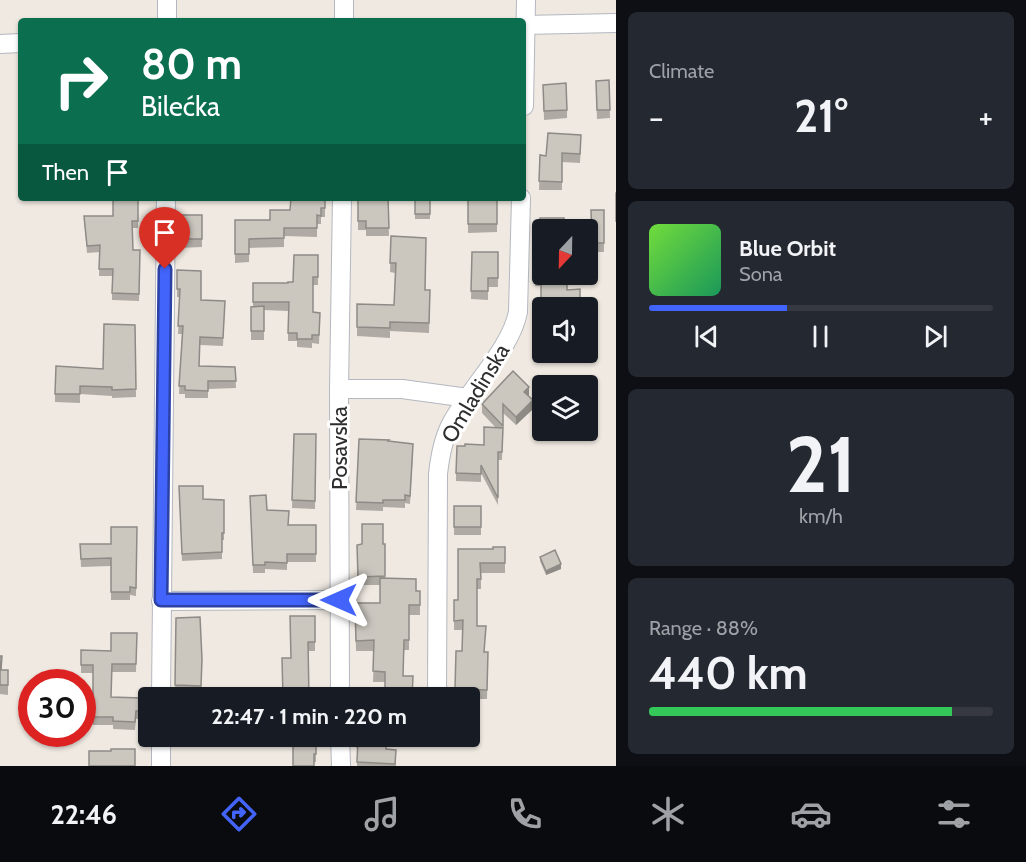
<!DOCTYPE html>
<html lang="en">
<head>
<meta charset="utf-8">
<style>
	:root { --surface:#171b24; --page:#242831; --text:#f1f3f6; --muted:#9ea1a6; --line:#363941; --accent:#4264fb }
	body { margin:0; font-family:Cabin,sans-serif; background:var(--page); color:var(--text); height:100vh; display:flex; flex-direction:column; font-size:22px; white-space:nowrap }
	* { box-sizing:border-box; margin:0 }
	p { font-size:20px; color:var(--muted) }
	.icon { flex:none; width:33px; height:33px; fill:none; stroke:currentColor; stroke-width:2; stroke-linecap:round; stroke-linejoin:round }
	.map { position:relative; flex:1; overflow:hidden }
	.details { display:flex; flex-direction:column; gap:12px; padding:12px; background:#0d0f14; width:410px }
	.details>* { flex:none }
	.hud { position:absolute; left:18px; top:18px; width:508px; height:183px; border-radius:6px; box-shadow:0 2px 4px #0004; background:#0b6e4f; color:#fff; overflow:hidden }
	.needle { width:39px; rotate:202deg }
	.tools { position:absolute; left:532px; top:219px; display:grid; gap:12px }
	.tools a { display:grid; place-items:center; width:66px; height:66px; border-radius:6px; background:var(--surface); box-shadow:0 2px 4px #0004; font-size:30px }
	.speed { position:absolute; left:18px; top:669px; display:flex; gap:12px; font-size:30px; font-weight:700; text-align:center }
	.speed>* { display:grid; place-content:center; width:78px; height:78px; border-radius:50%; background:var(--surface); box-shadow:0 2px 4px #0004; line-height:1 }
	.speed .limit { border:9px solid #d22; background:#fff; color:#111 }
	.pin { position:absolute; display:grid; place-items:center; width:51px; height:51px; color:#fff; margin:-62px -26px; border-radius:50% 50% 50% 0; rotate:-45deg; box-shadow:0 0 6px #0007 }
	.pin .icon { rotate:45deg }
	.me { position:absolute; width:66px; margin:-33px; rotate:270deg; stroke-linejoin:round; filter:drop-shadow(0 0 4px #0008) }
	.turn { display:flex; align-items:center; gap:21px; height:126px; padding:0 24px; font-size:27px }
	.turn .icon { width:78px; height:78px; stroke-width:2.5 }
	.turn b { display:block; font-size:42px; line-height:51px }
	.then { display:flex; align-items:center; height:57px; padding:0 24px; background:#0003; gap:12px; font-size:22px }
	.big { font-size:45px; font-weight:700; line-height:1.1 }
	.details .tile { flex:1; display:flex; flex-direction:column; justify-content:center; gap:9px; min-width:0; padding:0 21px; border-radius:9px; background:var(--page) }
	.details .dial { align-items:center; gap:0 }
	.dial b { font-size:78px; line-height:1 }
	.song { display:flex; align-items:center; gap:18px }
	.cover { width:72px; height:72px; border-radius:9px; background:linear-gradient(135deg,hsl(100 70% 55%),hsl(150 70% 35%)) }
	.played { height:6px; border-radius:3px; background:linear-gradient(90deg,var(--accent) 40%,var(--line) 40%) }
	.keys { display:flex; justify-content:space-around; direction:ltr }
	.heat { display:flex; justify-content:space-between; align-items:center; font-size:33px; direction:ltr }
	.charge { height:9px; border-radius:4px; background:linear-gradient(90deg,#34c759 88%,var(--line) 0) }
	.trip { position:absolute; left:138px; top:687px; width:342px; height:60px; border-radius:6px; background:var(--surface); box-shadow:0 2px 4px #0004; font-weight:700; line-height:60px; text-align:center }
	.tab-bar { display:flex; height:96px; justify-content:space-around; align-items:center; background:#090b0e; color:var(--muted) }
	.tab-bar .icon { width:42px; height:42px }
	.tab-bar .current { color:var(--accent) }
	.tab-bar b { font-size:27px; color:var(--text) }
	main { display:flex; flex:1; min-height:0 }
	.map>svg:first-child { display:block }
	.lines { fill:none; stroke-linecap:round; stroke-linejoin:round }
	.minor-casing { stroke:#b4b7c1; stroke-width:20 }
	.minor { stroke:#fff; stroke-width:18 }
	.wall { fill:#afaba4 }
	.shaded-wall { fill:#8e8b86 }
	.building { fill:#cbc7bf; stroke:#8e8b86; stroke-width:1.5 }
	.route-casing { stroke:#2b41a3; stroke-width:15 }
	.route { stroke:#4264fb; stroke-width:10 }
	.labels { text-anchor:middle; stroke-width:6; stroke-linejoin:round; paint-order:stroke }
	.street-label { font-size:22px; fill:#2e2e2e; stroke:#fff }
</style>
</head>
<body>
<main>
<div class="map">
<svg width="617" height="766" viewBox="0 0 617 766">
	<rect width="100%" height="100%" fill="#efe9e1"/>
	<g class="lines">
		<g class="minor-casing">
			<g id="minor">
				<path d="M344 0V21"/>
				<path d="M167 21V0"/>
				<path d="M524 25 617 23"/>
				<path d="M0 44 21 43"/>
				<path d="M524 106 526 0"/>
				<path d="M339 389H402L468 398"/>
				<path d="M161 601 339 600"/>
				<path d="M161 698 166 198"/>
				<path d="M340 698 339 389 342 198"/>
				<path d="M437 698 438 474C440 456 443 439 451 424 469 389 511 349 518 312L521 198"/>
				<path d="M161 736V766"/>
				<path d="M340 736 341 766"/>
			</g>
		</g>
		<use href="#minor" class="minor"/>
	</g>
	<g class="wall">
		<path d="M609 80 610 118 597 119 596 89Z"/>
		<path d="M543 85 567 110V118L544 120Z"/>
		<path d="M581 144 580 163 562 162V190H539L540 155 546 156Z"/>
		<path d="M138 198V228H132L133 250H140L139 301 112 300V276H99L100 252 87 253 84 216H113Z"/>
		<path d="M325 198V217H321V224H317V237L284 236V247L249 248V262L235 263V220H270L290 210Z"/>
		<path d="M358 198H388L389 236H366V230H358Z"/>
		<rect x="415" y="198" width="15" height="21"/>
		<path d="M441 198H497V232L468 233V200L441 199Z"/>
		<path d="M591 210H604V252H592Z"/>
		<path d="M178 215H202V247L178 248Z"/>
		<path d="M543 230 567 290 580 289V308H543V311H541V286H535V278Z"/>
		<path d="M391 236 425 290H430L429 333 390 331V338L357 336V327L394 305 395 273 390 272Z"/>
		<path d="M472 252H498V287H488V300L471 299Z"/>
		<path d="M318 255V285H313V312L320 313 319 344 312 343V348L297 347V341H288V311L264 310V340H251V307H253V283H288L293 282Z"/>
		<path d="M177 270 201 300 225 301 223 346 200 345 199 366 235 367 236 388 208 389V398H185V394H179L182 334H178L180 297H177Z"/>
		<path d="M135 325 136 397 112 398V396L80 394V403L55 402V394L103 369Z"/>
		<path d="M529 395 528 396 533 409 516 425 503 413 502 460H498V505L481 473V482L456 481V473L465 446 484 445 496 428 482 413V404Z"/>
		<path d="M294 434H316L315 509 292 508Z"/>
		<path d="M359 439 388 441 413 452 410 504 405 503V508L383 507V511L356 510Z"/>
		<path d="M179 486 203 499 224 500V540H222V559L182 561Z"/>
		<path d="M250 496 267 510 289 525H316V562H287V570L265 569V573H253Z"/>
		<rect x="454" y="506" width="27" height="29"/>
		<path d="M137 527 136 596 130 595V600H111V566L81 567 80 544H111Z"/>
		<path d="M362 544H385V578L416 591H420V615H409V650H404L403 676 413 698H385V682H373L374 651H356L355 603H380V585H358L357 545Z"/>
		<path d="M505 547V573H481V589H477V626L485 652H488L487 699H470V698H455L456 651H462L463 630H454V600H458V549H493Z"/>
		<path d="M540 557 561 569 546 575 540 561Z"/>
		<path d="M315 616V651H308L291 658Z"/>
		<path d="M176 618 202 659 201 694H175Z"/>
		<path d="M137 633 136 672H112L111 697 141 698 140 719H136L135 730 113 729V725H93V673H81V650L111 651Z"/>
		<path d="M0 656 1 670H8V695L0 694Z"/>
		<path d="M316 736V762L293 766Z"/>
		<path d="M356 736H387L386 749 396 750V766H357V748H356Z"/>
	</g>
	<g class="shaded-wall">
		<path d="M529 387V395L524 400V392Z"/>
		<path d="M533 400V409L516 425V417Z"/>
		<path d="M561 564V569L546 575V571Z"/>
	</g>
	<g class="building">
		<path d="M609 80 610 110H597L596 81Z"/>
		<path d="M566 83 567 110 544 111 543 85Z"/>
		<path d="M548 133 581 135 580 154 562 153V182L539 181 540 155 546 156Z"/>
		<rect x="616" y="193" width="1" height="28"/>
		<path d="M113 198H138V221H132L133 250H140L139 294 112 293 113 269H99L100 245 87 246 84 216H113Z"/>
		<path d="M291 198H325V208H321V216L317 215V228H284V238L249 239V254H235V220H270V210H290Z"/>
		<path d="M358 198H388L389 228H366V221H358Z"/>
		<rect x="415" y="198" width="15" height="16"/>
		<rect x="468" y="198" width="29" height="26"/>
		<path d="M591 210H604V243H592Z"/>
		<rect x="178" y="215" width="24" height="24"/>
		<path d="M540 218H564V230H543V274H567V290L580 289V306H554L553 302 541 303V278H535L537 249H540Z"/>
		<path d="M391 236 426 238 425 290H430L429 323 390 322V328L357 327V304L394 305 396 263H390Z"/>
		<path d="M472 252H498V278H488V291H471Z"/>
		<path d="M294 255H318V277H313V312L320 313 319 335H312V339H297V333H288L289 302H253V283H288V282H293Z"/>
		<path d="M177 270 201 271V300L225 301 223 338 200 337 199 366 235 367 236 381H208V391L185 390V386H179L183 326H178L180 289H177Z"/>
		<path d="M264 306V331H251V307Z"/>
		<path d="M104 324 135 325 136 389 112 390V387L80 386V394H55L56 366 103 369Z"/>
		<path d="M513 371 529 387 524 392 533 400 516 417 503 404V426L482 404Z"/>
		<path d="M484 427 503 428 502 452H498V498L481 465V474L456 473 457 446H465V444L484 445Z"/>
		<path d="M294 434H316L315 501 292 500Z"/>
		<path d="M359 439 389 440 388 441 413 444 410 496 405 495V500H383V503L356 502Z"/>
		<path d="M179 486H203V499L224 500V533H222V552L182 554Z"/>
		<path d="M266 495 267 510 289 511 288 525H316V554H287V563L265 562V565H253L250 496Z"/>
		<rect x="454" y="506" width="27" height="21"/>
		<path d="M362 524H383V544H385V576L358 577 357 545 362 544Z"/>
		<path d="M111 527H137L136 588 130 587V592H111V558L81 559 80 544H111Z"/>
		<path d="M493 547H505V563H480L481 579H477V626H486L484 652H488L487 690 455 689 456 651H462L463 620 454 621V600H458V549H493Z"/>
		<path d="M555 550 561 564 546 571 540 557Z"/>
		<path d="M380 578 416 579V591H420V605H409V640H404L403 676H413L412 697 385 696V672L373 671 374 640 356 641 355 603H380Z"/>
		<path d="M290 616H315V642H308L309 698H283L282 658H291Z"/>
		<path d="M200 617 202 659 201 686 175 685 176 618Z"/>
		<path d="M111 633H137L136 664H112L111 697 141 698 140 711H136L135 722 113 721V717H93V665H81V650L111 651Z"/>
		<path d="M0 656H2L1 670H8V685H0Z"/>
		<path d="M293 736H316V754H314V766H293Z"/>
		<path d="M356 736H387L386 749 396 750 395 764 357 762 358 739H356Z"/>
		<path d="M111 749H135V766H89V751H111Z"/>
	</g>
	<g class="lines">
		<g class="route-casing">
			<path id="route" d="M165 269 161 600H339"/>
		</g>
		<use href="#route" class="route"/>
	</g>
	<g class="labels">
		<g class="street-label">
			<text transform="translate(475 393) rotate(-59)" y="8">Omladinska</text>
			<text transform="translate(339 448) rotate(-90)" y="8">Posavska</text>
		</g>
	</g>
</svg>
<div class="tools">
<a><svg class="needle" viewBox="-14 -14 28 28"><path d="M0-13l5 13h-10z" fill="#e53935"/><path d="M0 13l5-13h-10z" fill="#9ea1a6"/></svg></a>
<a><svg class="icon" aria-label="sound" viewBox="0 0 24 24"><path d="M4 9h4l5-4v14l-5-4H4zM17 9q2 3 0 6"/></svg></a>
<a><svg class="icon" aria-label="layers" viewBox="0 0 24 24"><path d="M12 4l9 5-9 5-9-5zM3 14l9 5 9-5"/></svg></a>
</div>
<div class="speed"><div class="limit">30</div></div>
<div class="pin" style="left:165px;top:269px;background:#d93025"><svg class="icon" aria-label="arrive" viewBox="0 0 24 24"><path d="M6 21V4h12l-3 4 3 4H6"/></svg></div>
<svg class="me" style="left:339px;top:600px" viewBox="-20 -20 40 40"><path d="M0-17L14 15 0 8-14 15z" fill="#4264fb" stroke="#fff" stroke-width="4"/></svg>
<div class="trip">22:47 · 1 min · 220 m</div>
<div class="hud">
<div class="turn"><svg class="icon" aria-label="right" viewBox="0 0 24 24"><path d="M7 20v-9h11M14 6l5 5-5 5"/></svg><div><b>80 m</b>Bilećka</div></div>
<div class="then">Then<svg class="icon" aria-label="arrive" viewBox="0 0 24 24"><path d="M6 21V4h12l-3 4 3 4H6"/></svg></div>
</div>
</div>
<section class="details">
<div class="tile"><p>Climate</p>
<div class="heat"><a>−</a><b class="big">21°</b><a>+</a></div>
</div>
<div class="tile">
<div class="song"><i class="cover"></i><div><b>Blue Orbit</b><p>Sona</p></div></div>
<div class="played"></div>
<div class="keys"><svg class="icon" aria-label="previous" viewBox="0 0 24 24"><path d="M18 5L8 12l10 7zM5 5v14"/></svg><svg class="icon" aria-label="pause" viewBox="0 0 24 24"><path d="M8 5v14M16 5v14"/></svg><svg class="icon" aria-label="next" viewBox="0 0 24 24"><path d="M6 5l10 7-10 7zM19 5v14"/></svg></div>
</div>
<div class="tile dial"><b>21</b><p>km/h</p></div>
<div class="tile"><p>Range · 88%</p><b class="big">440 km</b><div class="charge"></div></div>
</section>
</main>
<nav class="tab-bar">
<b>22:46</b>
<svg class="icon current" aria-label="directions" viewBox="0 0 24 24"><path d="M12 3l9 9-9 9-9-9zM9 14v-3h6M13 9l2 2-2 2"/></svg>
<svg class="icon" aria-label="music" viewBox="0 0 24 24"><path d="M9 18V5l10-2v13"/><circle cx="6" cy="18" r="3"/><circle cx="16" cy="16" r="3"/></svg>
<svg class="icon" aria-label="phone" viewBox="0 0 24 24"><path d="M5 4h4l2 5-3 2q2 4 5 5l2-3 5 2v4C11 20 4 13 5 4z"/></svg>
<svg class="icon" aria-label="climate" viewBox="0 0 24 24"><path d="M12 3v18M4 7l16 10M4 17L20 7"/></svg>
<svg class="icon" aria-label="car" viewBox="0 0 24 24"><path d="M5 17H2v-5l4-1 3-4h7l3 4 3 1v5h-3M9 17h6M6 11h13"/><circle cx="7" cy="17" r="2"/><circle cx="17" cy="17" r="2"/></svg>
<svg class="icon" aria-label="filters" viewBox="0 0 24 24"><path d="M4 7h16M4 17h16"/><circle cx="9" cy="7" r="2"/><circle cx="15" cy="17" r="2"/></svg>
</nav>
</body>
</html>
